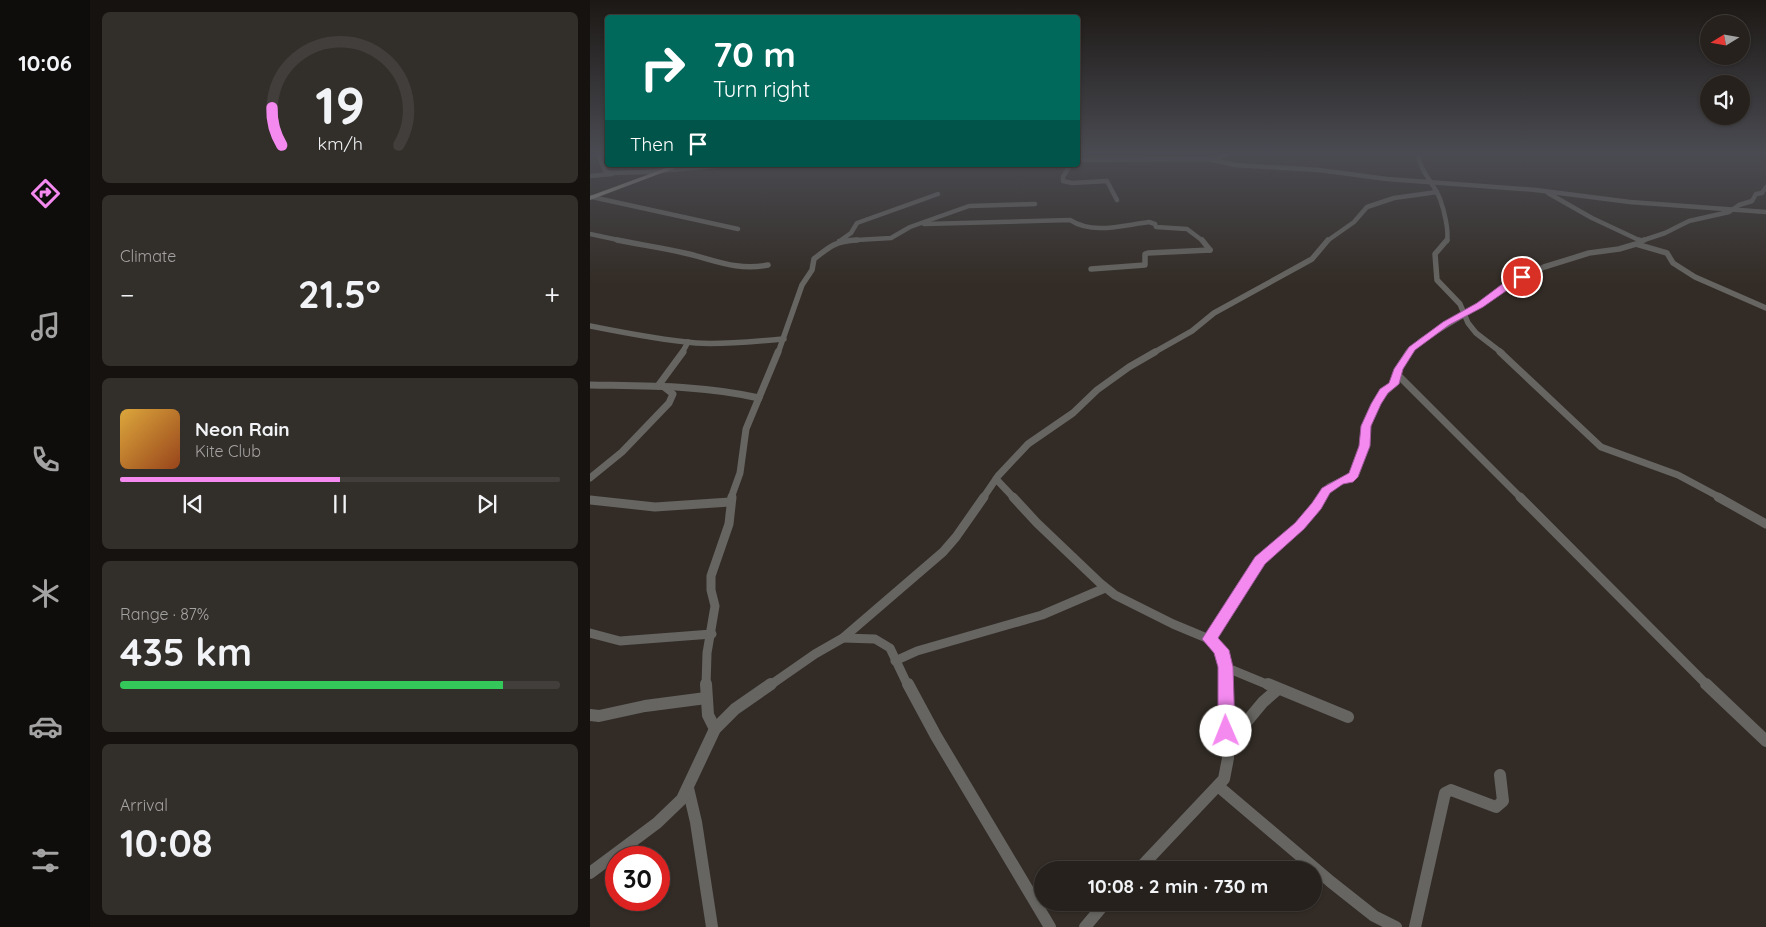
<!DOCTYPE html>
<html lang="en">
<head>
<meta charset="utf-8">
<style>
	:root { --surface:#26211c; --page:#322e29; --text:#f1f3f6; --muted:#a4a3a3; --line:#423e3b; --accent:#f489f0 }
	body { margin:0; font-family:Quicksand,sans-serif; background:var(--page); color:var(--text); height:100vh; display:flex; flex-direction:column; font-size:19px; white-space:nowrap }
	* { box-sizing:border-box; margin:0 }
	p { font-size:16px; color:var(--muted) }
	.icon { flex:none; width:28px; height:28px; fill:none; stroke:currentColor; stroke-width:2; stroke-linecap:round; stroke-linejoin:round }
	.map { position:relative; flex:1; overflow:hidden }
	.details { display:flex; flex-direction:column; gap:12px; padding:12px; background:#15120f; width:500px }
	.details>* { flex:none }
	.hud { position:absolute; left:15px; top:15px; width:475px; height:152px; border-radius:5px; box-shadow:0 1px 4px #0004,0 0 0 1px var(--line); background:#00695c; color:#fff; overflow:hidden }
	.needle { width:32px; rotate:259deg }
	.tools { position:absolute; left:1110px; top:15px; display:grid; gap:10px }
	.tools a { display:grid; place-items:center; width:50px; height:50px; border-radius:50%; background:var(--surface); box-shadow:0 1px 4px #0004,0 0 0 1px var(--line); font-size:25px }
	.speed { position:absolute; left:15px; top:846px; display:flex; gap:10px; font-size:25px; font-weight:700; text-align:center }
	.speed>* { display:grid; place-content:center; width:65px; height:65px; border-radius:50%; background:var(--surface); box-shadow:0 1px 4px #0004,0 0 0 1px var(--line); line-height:1 }
	.speed .limit { border:8px solid #d22; background:#fff; color:#111 }
	.pin { position:absolute; display:grid; place-items:center; width:42px; height:42px; color:#fff; margin:-21px; border:2px solid #fff; border-radius:50%; box-shadow:0 1px 5px #0007 }
	.me { position:absolute; width:55px; margin:-28px; rotate:359deg; stroke-linejoin:round; filter:drop-shadow(0 0 4px #0008) }
	.turn { display:flex; align-items:center; gap:18px; height:105px; padding:0 25px; font-size:22px }
	.turn .icon { width:65px; height:65px; stroke-width:2.5 }
	.turn b { display:block; font-size:35px; line-height:42px }
	.then { display:flex; align-items:center; height:48px; padding:0 25px; background:#0003; gap:10px; font-size:19px }
	.big { font-size:38px; font-weight:800; line-height:1.1 }
	.details .tile { flex:1; display:flex; flex-direction:column; justify-content:center; gap:8px; min-width:0; padding:0 18px; border-radius:8px; background:var(--page) }
	.details .dial { align-items:center; gap:0 }
	.dial svg { height:130px; overflow:visible; fill:none; stroke:var(--line); stroke-width:7; stroke-linecap:round; text-anchor:middle }
	.dial text { fill:var(--text); stroke:none }
	.song { display:flex; align-items:center; gap:15px }
	.cover { width:60px; height:60px; border-radius:8px; background:linear-gradient(135deg,hsl(40 70% 55%),hsl(20 70% 35%)) }
	.played { height:5px; border-radius:2px; background:linear-gradient(90deg,var(--accent) 50%,var(--line) 50%) }
	.keys { display:flex; justify-content:space-around; direction:ltr }
	.heat { display:flex; justify-content:space-between; align-items:center; font-size:28px; direction:ltr }
	.charge { height:8px; border-radius:4px; background:linear-gradient(90deg,#34c759 87%,var(--line) 0) }
	.trip { position:absolute; left:444px; top:861px; width:288px; height:50px; border-radius:25px; background:var(--surface); box-shadow:0 1px 4px #0004,0 0 0 1px var(--line); font-weight:800; line-height:50px; text-align:center }
	main { display:flex; flex:1; min-height:0 }
	.tabs { display:flex; flex-direction:column; width:90px; justify-content:space-around; align-items:center; background:#0f0d0b; color:var(--muted) }
	.tabs .icon { width:35px; height:35px }
	.tabs .current { color:var(--accent) }
	.tabs b { font-size:22px; color:var(--text) }
	.map>svg:first-child { display:block }
	.lines { fill:none; stroke-linecap:round; stroke-linejoin:round }
	.minor-far4 { stroke:#666561; stroke-width:4.5 }
	.minor-far3 { stroke:#666561; stroke-width:5.5 }
	.minor-far2 { stroke:#666561; stroke-width:7 }
	.minor-far1 { stroke:#666561; stroke-width:9 }
	.minor { stroke:#666561; stroke-width:12 }
	.primary { fill:#9e9b93; fill-rule:evenodd }
	.route { fill:#f489f0; stroke:#9f599c }
</style>
</head>
<body>
<main>
<nav class="tabs">
<b>10:06</b>
<svg class="icon current" aria-label="directions" viewBox="0 0 24 24"><path d="M12 3l9 9-9 9-9-9zM9 14v-3h6M13 9l2 2-2 2"/></svg>
<svg class="icon" aria-label="music" viewBox="0 0 24 24"><path d="M9 18V5l10-2v13"/><circle cx="6" cy="18" r="3"/><circle cx="16" cy="16" r="3"/></svg>
<svg class="icon" aria-label="phone" viewBox="0 0 24 24"><path d="M5 4h4l2 5-3 2q2 4 5 5l2-3 5 2v4C11 20 4 13 5 4z"/></svg>
<svg class="icon" aria-label="climate" viewBox="0 0 24 24"><path d="M12 3v18M4 7l16 10M4 17L20 7"/></svg>
<svg class="icon" aria-label="car" viewBox="0 0 24 24"><path d="M5 17H2v-5l4-1 3-4h7l3 4 3 1v5h-3M9 17h6M6 11h13"/><circle cx="7" cy="17" r="2"/><circle cx="17" cy="17" r="2"/></svg>
<svg class="icon" aria-label="filters" viewBox="0 0 24 24"><path d="M4 7h16M4 17h16"/><circle cx="9" cy="7" r="2"/><circle cx="15" cy="17" r="2"/></svg>
</nav>
<section class="details">
<div class="tile dial"><svg viewBox="0 0 100 80">
<path d="M14 69A42 42 0 1 1 86 69"/>
<path d="M14 69A42 42 0 0 1 8 46" stroke="#f489f0"/>
<text x="50" y="56" font-size="32" font-weight="700">19</text>
<text x="50" y="72" font-size="11">km/h</text>
</svg></div>
<div class="tile"><p>Climate</p>
<div class="heat"><a>−</a><b class="big">21.5°</b><a>+</a></div>
</div>
<div class="tile">
<div class="song"><i class="cover"></i><div><b>Neon Rain</b><p>Kite Club</p></div></div>
<div class="played"></div>
<div class="keys"><svg class="icon" aria-label="previous" viewBox="0 0 24 24"><path d="M18 5L8 12l10 7zM5 5v14"/></svg><svg class="icon" aria-label="pause" viewBox="0 0 24 24"><path d="M8 5v14M16 5v14"/></svg><svg class="icon" aria-label="next" viewBox="0 0 24 24"><path d="M6 5l10 7-10 7zM19 5v14"/></svg></div>
</div>
<div class="tile"><p>Range · 87%</p><b class="big">435 km</b><div class="charge"></div></div>
<div class="tile"><p>Arrival</p><b class="big">10:08</b></div>
</section>
<div class="map">
<svg width="1176" height="927" viewBox="0 0 1176 927">
	<rect width="100%" height="100%" fill="#332c26"/>
	<g class="lines">
		<g class="minor-far4">
			<path d="M8 154 15 171 20 173 57 172 138 165"/>
			<path d="M828 154C830 172 844 183 850 199 854 210 859 230 857 241"/>
			<path d="M488 160 618 159 645 165 729 170 797 179 946 190 1040 202 1176 212"/>
			<path d="M626 160 631 156 639 154"/>
			<path d="M480 165 473 177V181L482 183 517 181 527 200"/>
			<path d="M0 176 22 174"/>
			<path d="M958 193 1002 218 1051 241"/>
			<path d="M2 197 148 229"/>
			<path d="M334 224 480 220C503 235 534 225 559 222L565 224 566 227 597 229 613 241"/>
			<path d="M0 234 33 241"/>
			<path d="M251 240 261 233 267 223 348 194"/>
			<path d="M249 241 301 238 320 227 379 206 445 204"/>
			<path d="M737 241 764 222 777 207 804 198 847 192"/>
			<path d="M1051 241 1075 233 1099 221 1139 212 1149 205 1162 201 1166 194 1172 193 1176 187"/>
		</g>
		<g class="minor-far3">
			<path d="M27 240C51 245 75 248 99 254 127 261 149 271 178 265"/>
			<path d="M612 240 620 250"/>
			<path d="M857 240 845 254 847 280 870 304 878 323 886 333 912 353"/>
			<path d="M1049 240 1051 241 1050 244"/>
			<path d="M1051 241 1054 240"/>
			<path d="M501 269 555 265V254L558 253 620 250"/>
			<path d="M0 326C35 333 70 340 106 343 135 345 165 341 194 339"/>
			<path d="M92 353 98 342"/>
			<path d="M188 353 212 285 222 270 224 259C240 246 246 241 267 240"/>
			<path d="M563 353 602 331 624 313 722 259 738 240"/>
			<path d="M818 353 832 340 890 305 917 285 954 267 999 253 1029 249 1046 244 1077 253 1083 263 1105 277 1176 308"/>
		</g>
		<g class="minor-far2">
			<path d="M819 352 808 369 807 374 931 498"/>
			<path d="M910 352 1011 447 1088 475 1131 498"/>
			<path d="M0 385C56 386 114 385 169 398"/>
			<path d="M68 386 93 352"/>
			<path d="M0 478 32 452 79 403 83 394 74 387"/>
			<path d="M406 479 424 498"/>
			<path d="M141 498 150 473 156 429 188 352"/>
			<path d="M393 498 408 476 438 444 483 413 507 390 539 367 565 352"/>
			<path d="M731 498 739 487 764 475 774 446 776 426 790 396 804 384 807 374"/>
		</g>
		<g class="minor-far1">
			<path d="M423 497 447 523 510 583 525 595 583 624 619 639 631 650 635 667 681 686"/>
			<path d="M930 497 1118 686"/>
			<path d="M1128 497 1176 524"/>
			<path d="M0 500 65 507 140 502"/>
			<path d="M0 633 30 641 122 634"/>
			<path d="M253 638 285 639 300 648 318 686"/>
			<path d="M619 639 677 553 710 526 732 497"/>
			<path d="M305 661 327 651 452 615 515 588"/>
			<path d="M635 667 636 686"/>
			<path d="M116 686 117 653 125 606 121 590V576L139 524 142 497"/>
			<path d="M179 686 225 654 253 638 353 552 366 537 394 497"/>
		</g>
		<g class="minor">
			<path d="M116 684 118 715 125 729"/>
			<path d="M318 684 346 736 460 927"/>
			<path d="M678 684 758 717"/>
			<path d="M1116 684 1176 741"/>
			<path d="M0 715 9 716 55 706 116 698"/>
			<path d="M638 744 673 702 688 689"/>
			<path d="M628 786 741 882 784 916 806 927"/>
			<path d="M98 788 106 822 122 927"/>
			<path d="M548 870 634 779 638 758 636 684"/>
			<path d="M0 873 67 823 92 799 125 729 145 709 181 684"/>
			<path d="M495 927 516 902"/>
			<path d="M825 927 855 793 861 790 906 807 913 801 910 775"/>
		</g>
		<path class="primary" d="M84 165H93L0 200V196Z"/>
	</g>
	<linearGradient id="sky" x2="0" y2="1"><stop stop-color="#1c1815"/><stop offset="0.54" stop-color="#4a4b52"/><stop offset="1" stop-color="#4a4b52" stop-opacity="0"/></linearGradient>
	<rect width="1176" height="284" fill="url(#sky)"/>
	<path class="route" d="M929 275 936 277 893 307 859 325 825 350 813 369 809 384 798 393 791 404 781 426 780 446 768 477 763 482 753 484 740 493 731 509 714 529 675 564 628 638 639 650 643 667 645 731 642 736 636 738 631 736 628 731V667L624 653 612 639 665 557 705 523 722 503 732 488 759 473 769 446 771 426 781 404 790 389 799 383 804 369 819 347 853 322 887 303 911 285Z"/>
</svg>
<div class="tools">
<a><svg class="needle" viewBox="-14 -14 28 28"><path d="M0-13l5 13h-10z" fill="#e53935"/><path d="M0 13l5-13h-10z" fill="#a4a3a3"/></svg></a>
<a><svg class="icon" aria-label="sound" viewBox="0 0 24 24"><path d="M4 9h4l5-4v14l-5-4H4zM17 9q2 3 0 6"/></svg></a>
</div>
<div class="speed"><div class="limit">30</div></div>
<div class="pin" style="left:932px;top:277px;background:#d93025"><svg class="icon" aria-label="arrive" viewBox="0 0 24 24"><path d="M6 21V4h12l-3 4 3 4H6"/></svg></div>
<svg class="me" style="left:636px;top:731px" viewBox="-20 -20 40 40"><circle r="19" fill="#fff"/><path d="M0-13L10 11 0 6-10 11z" fill="#f489f0"/></svg>
<div class="trip">10:08 · 2 min · 730 m</div>
<div class="hud">
<div class="turn"><svg class="icon" aria-label="right" viewBox="0 0 24 24"><path d="M7 20v-9h11M14 6l5 5-5 5"/></svg><div><b>70 m</b>Turn right</div></div>
<div class="then">Then<svg class="icon" aria-label="arrive" viewBox="0 0 24 24"><path d="M6 21V4h12l-3 4 3 4H6"/></svg></div>
</div>
</div>
</main>
</body>
</html>
